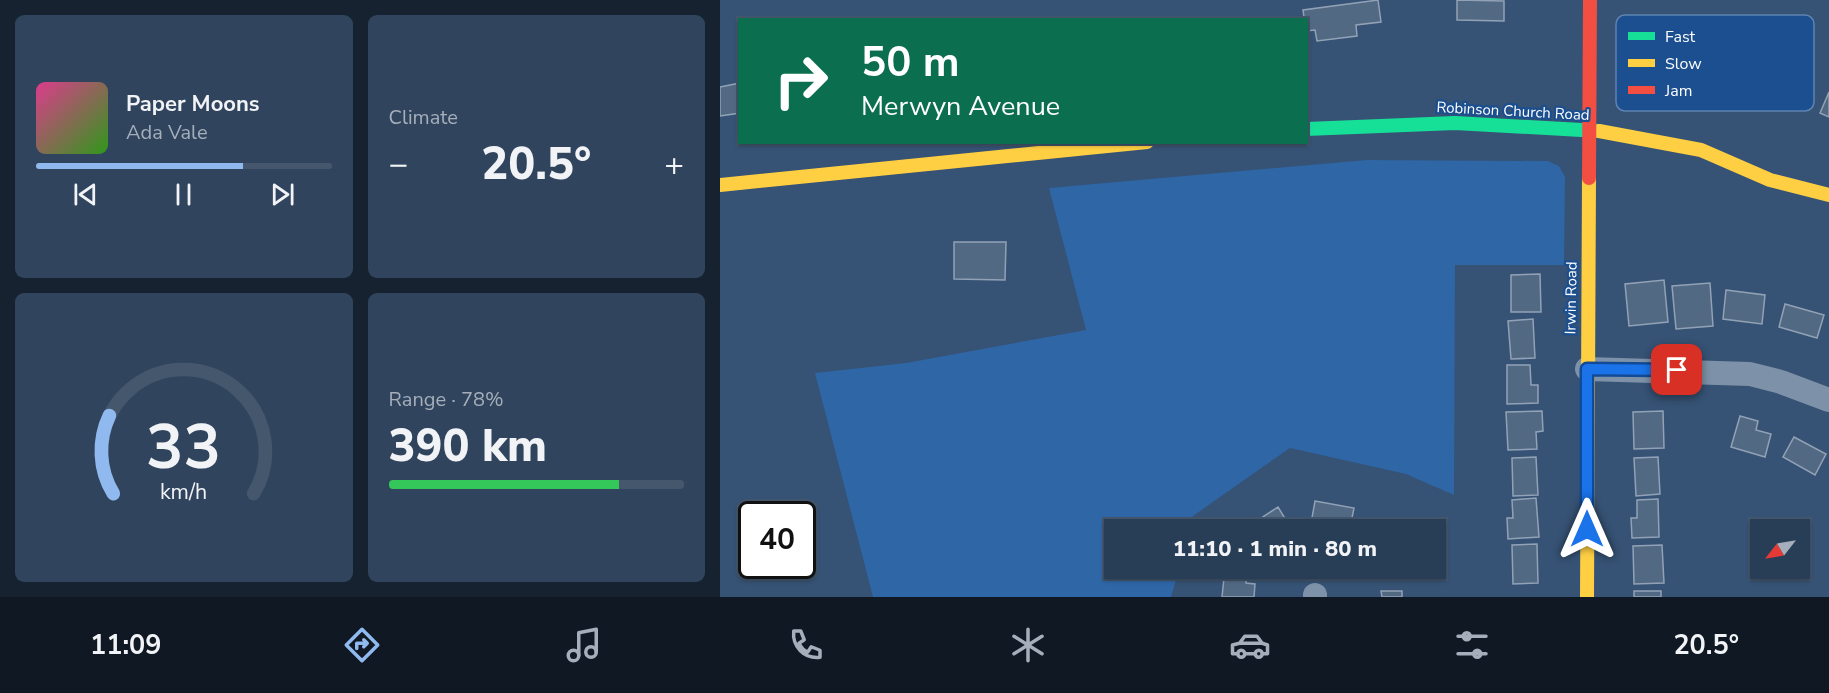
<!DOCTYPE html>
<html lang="en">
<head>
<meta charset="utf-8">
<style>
	:root { --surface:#283e57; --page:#30455d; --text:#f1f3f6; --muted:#a5aeba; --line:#44576d; --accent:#90b9f0 }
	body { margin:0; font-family:"Nunito Sans",sans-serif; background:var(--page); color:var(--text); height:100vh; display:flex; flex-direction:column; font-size:22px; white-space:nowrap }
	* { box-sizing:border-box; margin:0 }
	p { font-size:20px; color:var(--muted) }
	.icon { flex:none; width:33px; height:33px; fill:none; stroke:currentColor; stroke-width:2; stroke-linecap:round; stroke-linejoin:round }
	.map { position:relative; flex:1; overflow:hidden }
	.details { display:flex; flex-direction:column; gap:15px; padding:15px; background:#162230; width:720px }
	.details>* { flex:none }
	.guide { position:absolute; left:18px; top:18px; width:570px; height:126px; border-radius:0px; box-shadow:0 2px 4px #0004,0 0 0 2px var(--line); background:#0b6e4f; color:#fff; overflow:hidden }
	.needle { width:39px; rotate:239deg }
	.buttons { position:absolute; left:1030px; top:519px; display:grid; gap:12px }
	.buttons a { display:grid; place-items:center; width:60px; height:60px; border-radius:0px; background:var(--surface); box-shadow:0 2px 4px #0004,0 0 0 2px var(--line); font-size:30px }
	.speed { position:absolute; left:18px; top:501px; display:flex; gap:12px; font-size:30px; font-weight:700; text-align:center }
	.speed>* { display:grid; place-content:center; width:78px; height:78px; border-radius:50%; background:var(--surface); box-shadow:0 2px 4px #0004,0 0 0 2px var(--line); line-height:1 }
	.speed .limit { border:3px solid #111; border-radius:9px; background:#fff; color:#111 }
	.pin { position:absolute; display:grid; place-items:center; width:51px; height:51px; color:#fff; margin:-26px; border-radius:12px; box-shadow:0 3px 9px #0006 }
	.me { position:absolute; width:66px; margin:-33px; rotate:0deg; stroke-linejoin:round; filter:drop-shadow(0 0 4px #0008) }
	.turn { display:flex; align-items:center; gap:21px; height:126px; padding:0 24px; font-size:27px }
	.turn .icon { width:78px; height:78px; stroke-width:2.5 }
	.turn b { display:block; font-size:42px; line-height:51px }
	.big { font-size:45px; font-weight:800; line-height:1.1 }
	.details .tile { flex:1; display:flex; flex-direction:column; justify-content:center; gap:9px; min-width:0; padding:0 21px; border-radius:9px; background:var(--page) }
	.details .dial { align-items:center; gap:0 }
	.dial svg { height:156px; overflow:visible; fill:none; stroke:var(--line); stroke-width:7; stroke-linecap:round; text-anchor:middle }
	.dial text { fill:var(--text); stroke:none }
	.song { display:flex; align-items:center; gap:18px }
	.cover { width:72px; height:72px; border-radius:9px; background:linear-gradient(135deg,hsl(330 70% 55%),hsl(110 70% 35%)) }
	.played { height:6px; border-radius:3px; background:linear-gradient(90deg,var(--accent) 70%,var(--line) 70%) }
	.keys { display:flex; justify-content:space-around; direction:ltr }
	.heat { display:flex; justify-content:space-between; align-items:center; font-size:33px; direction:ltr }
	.charge { height:9px; border-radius:4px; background:linear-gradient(90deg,#34c759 78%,var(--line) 0) }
	.details .tiles { flex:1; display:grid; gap:15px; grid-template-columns:repeat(2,1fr) }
	.trip { position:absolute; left:384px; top:519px; width:342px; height:60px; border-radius:0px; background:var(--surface); box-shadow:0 2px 4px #0004,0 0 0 2px var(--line); font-weight:800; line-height:60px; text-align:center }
	.dock { display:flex; height:96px; justify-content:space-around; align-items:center; background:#101923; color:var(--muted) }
	.dock .icon { width:42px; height:42px }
	.dock .current { color:var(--accent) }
	.dock b { font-size:27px; color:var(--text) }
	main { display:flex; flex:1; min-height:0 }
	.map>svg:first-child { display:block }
	.green { fill:#2f66a5 }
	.building { fill:#526984; stroke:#92a2b6; stroke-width:1.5 }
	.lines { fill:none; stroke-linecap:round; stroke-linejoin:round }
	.street { stroke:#7d92a8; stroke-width:24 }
	.fast { stroke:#16e098; stroke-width:14 }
	.slow { stroke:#ffcf43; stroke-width:14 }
	.jam { stroke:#f24e42; stroke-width:14 }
	.route-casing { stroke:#114b97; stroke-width:15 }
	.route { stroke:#1a73e8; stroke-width:10 }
	.labels { text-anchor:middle; stroke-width:4.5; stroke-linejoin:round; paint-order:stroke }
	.street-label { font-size:15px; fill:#fff; stroke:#1b4f8f }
	.key { fill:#1b4f8f; stroke:#5f84b1; stroke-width:1.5 }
	.key-label { font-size:16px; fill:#fff }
</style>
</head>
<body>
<main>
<section class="details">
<div class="tiles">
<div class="tile">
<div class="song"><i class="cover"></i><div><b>Paper Moons</b><p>Ada Vale</p></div></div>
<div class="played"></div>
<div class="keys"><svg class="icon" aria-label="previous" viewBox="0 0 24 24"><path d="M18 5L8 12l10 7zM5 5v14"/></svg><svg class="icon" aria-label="pause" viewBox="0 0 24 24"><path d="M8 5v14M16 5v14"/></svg><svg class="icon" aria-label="next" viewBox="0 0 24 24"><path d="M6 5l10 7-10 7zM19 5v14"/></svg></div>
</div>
<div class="tile"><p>Climate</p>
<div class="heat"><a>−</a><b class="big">20.5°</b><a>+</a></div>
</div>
<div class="tile dial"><svg viewBox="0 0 100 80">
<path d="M14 69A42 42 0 1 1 86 69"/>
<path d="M14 69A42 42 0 0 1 12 29" stroke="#90b9f0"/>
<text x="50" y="56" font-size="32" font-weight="700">33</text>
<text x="50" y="72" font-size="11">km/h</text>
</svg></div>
<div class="tile"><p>Range · 78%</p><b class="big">390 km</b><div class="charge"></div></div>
</div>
</section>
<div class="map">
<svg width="1109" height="597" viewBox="0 0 1109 597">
	<rect width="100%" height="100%" fill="#365274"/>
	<path class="green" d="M647 160 828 161 839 166 845 177 844 265H735L734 495 686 474 570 448 473 516 469 529 394 530V568L459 569 451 597H153L95 373 186 363 366 330 329 188Z"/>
	<g class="building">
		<path d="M658 0 661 22 636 25 637 36 597 41 595 30 586 31 583 10Z"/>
		<path d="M737 0 784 1V21L737 20Z"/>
		<path d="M20 83V113L0 116V87Z"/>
		<path d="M1109 92V117L1100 113Z"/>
		<path d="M234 242H286L285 280 234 279Z"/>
		<path d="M820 274 821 312H791V275Z"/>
		<path d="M944 280 948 322 909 326 905 284Z"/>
		<path d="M990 283 993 326 956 329 952 286Z"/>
		<path d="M1006 290 1045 295 1042 324 1003 319Z"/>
		<path d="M1065 304 1104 315 1097 338 1059 327Z"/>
		<path d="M813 319 815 358 791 359 788 321Z"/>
		<path d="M787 365H810L811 385H818V403L787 404Z"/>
		<path d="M822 411 823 431 816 432 817 449 788 450 786 412Z"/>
		<path d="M943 411 944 448 914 449 913 412Z"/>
		<path d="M1020 416 1038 421 1036 430 1051 434 1045 457 1011 447Z"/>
		<path d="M1074 437 1106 454 1095 475 1063 457Z"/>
		<path d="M816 457 818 495 793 496 792 458Z"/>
		<path d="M938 457 940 494 916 496 914 458Z"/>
		<path d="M816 498 819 537 788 539 787 518H793L792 500Z"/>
		<path d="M938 499 939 537 912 538 911 518H917V500Z"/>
		<path d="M595 501 634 508 630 528 610 525V530L590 529Z"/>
		<path d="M558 507 572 530H527L526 528Z"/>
		<path d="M817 544 818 583 793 584 792 545Z"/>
		<path d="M942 545 944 583 914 584 913 546Z"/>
		<path d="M505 568H528L526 583 535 584 534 597H502Z"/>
		<path d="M654 568H677L659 578Z"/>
		<path d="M661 591H682V597H662Z"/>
		<rect x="914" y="591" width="27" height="6"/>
	</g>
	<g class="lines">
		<g class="street">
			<path d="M867 369 1030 374 1061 382 1109 400"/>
			<path d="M595 595V597"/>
		</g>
		<path class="fast" d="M586 129 735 123 879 131"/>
		<g class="slow">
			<path d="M879 131 981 150 1050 180 1109 195"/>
			<path d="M0 185 427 142"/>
			<path d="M867 597 869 178"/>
		</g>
		<path class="jam" d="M869 178 870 0"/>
	</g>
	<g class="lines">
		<g class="route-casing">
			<path id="route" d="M867 529V369L957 370"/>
		</g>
		<use href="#route" class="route"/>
	</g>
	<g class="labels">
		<g class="street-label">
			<text transform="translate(793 111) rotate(3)" y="5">Robinson Church Road</text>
			<text transform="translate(851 298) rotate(-89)" y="5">Irwin Road</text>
		</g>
	</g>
	<rect x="896" y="15" width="198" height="96" rx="9" class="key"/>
	<rect x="908" y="32" width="27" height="8" fill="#16e098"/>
	<rect x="908" y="59" width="27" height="8" fill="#ffcf43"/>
	<rect x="908" y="86" width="27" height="8" fill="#f24e42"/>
	<g class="key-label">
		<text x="945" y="42">Fast</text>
		<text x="945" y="69">Slow</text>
		<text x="945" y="96">Jam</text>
	</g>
</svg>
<div class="buttons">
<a><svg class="needle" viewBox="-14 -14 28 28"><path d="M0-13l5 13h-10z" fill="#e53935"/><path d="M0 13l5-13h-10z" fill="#a5aeba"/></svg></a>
</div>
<div class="speed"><div class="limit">40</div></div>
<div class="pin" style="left:957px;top:370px;background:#d93025"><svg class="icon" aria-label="arrive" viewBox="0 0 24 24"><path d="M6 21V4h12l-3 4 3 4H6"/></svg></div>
<svg class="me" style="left:867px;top:529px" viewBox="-20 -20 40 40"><path d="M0-17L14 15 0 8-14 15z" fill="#1a73e8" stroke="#fff" stroke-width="4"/></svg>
<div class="trip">11:10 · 1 min · 80 m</div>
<div class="guide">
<div class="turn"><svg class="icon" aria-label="right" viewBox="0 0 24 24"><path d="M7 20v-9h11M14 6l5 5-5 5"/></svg><div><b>50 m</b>Merwyn Avenue</div></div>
</div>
</div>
</main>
<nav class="dock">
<b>11:09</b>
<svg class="icon current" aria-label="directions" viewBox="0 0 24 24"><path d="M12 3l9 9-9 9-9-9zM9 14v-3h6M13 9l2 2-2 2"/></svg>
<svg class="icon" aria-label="music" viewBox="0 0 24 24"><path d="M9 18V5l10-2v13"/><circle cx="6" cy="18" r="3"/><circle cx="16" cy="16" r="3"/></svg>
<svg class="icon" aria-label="phone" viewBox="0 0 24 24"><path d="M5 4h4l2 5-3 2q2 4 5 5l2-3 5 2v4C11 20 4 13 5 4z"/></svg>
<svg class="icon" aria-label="climate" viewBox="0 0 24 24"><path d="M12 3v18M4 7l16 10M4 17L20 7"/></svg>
<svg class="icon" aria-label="car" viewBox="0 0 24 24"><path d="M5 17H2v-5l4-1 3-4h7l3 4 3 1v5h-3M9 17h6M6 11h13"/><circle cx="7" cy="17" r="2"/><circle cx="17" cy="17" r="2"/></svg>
<svg class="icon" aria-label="filters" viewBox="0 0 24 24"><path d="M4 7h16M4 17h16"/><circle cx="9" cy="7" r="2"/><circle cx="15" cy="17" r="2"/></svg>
<b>20.5°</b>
</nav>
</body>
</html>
